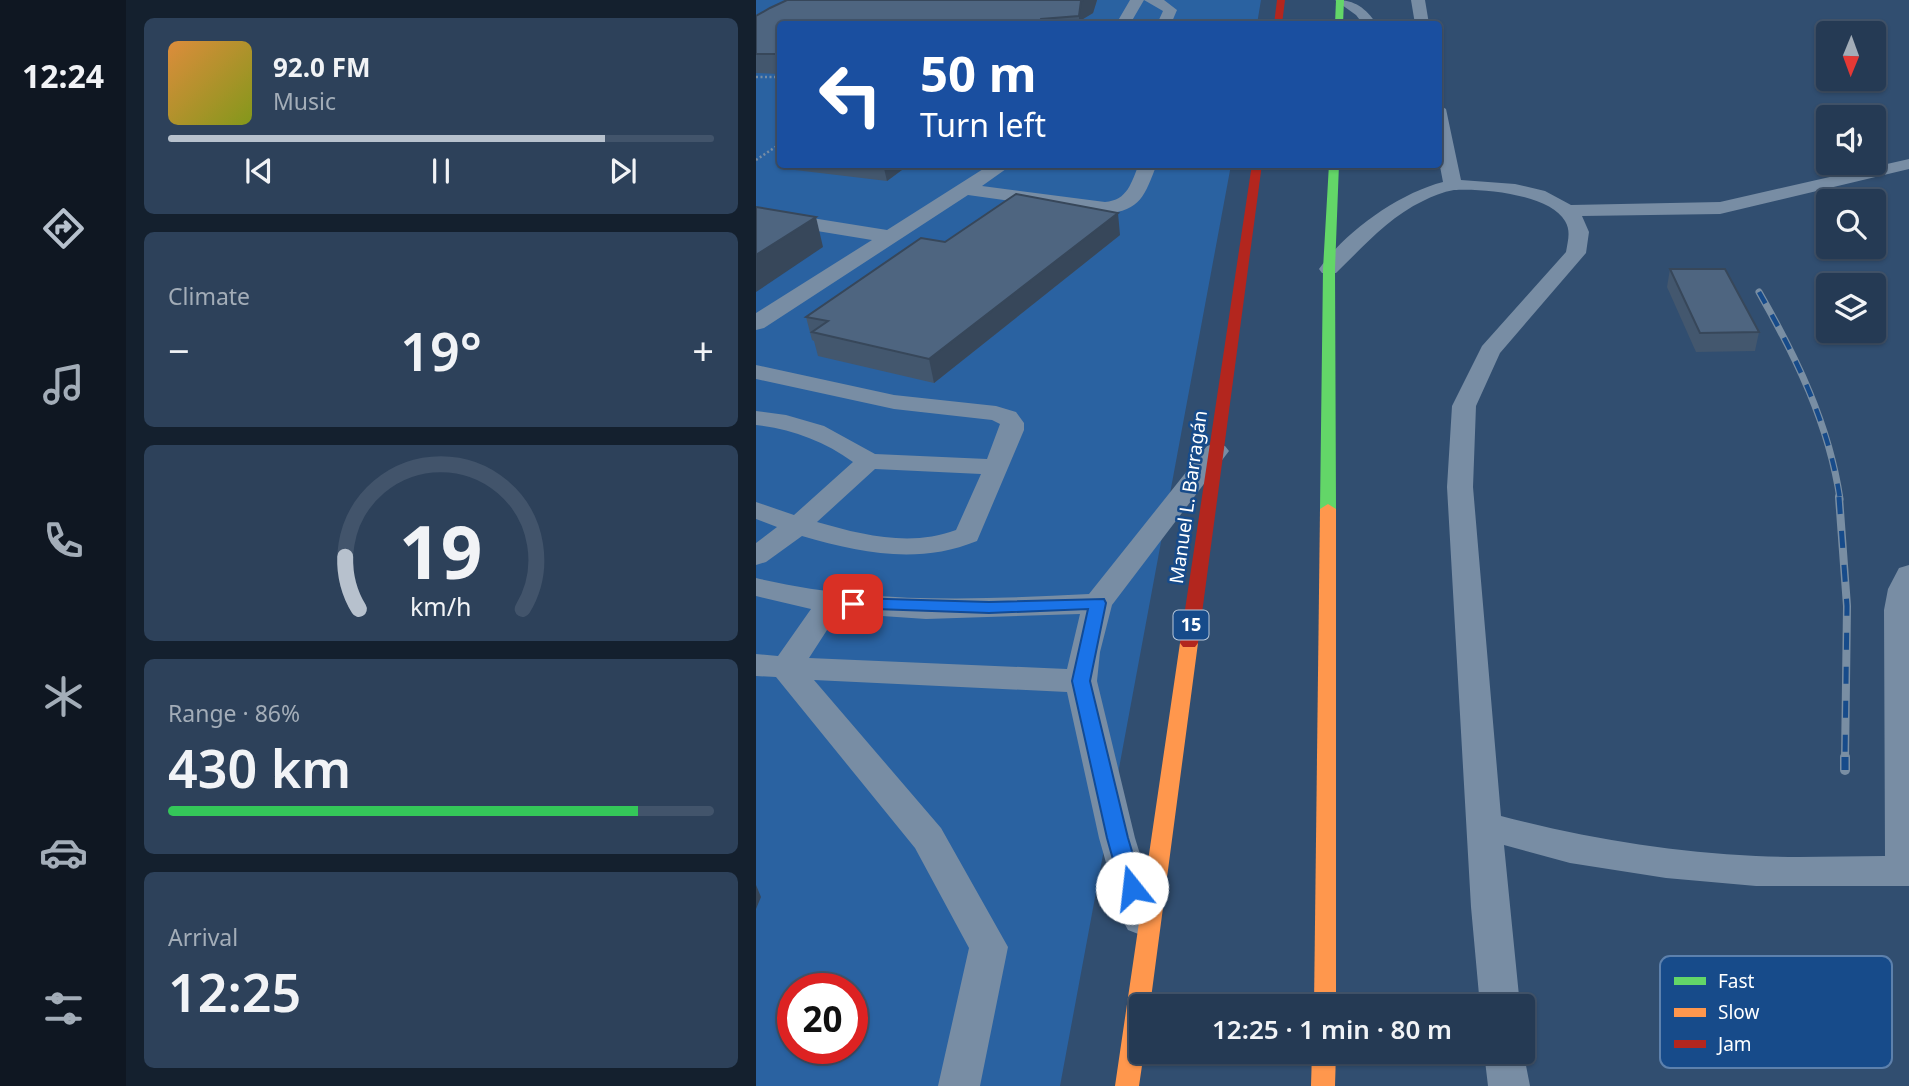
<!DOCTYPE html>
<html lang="en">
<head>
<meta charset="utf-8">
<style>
	:root { --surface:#253a54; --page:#2d415a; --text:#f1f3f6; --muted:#a3adb8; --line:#42546b; --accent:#b7c1cd }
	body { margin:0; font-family:"Noto Sans",sans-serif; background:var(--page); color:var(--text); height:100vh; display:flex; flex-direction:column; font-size:26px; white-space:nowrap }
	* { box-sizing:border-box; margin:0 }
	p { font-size:23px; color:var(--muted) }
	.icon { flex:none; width:38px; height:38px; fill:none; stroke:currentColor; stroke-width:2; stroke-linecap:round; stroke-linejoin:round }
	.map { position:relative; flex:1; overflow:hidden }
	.panel { display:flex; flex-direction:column; gap:18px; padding:18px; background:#14202e; width:630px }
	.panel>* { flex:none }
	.banner { position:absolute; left:21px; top:21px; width:665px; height:147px; border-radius:7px; box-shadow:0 2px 5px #0004,0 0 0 2px var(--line); background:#1a4fa0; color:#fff; overflow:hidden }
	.needle { width:46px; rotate:181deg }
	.tools { position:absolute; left:1060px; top:21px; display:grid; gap:14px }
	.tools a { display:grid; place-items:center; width:70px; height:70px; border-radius:7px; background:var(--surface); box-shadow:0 2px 5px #0004,0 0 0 2px var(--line); font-size:35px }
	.speed { position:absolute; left:21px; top:973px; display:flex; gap:14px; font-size:35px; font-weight:700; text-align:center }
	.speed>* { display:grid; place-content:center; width:91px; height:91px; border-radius:50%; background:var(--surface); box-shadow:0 2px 5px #0004,0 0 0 2px var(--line); line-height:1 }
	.speed .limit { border:10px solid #d22; background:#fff; color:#111 }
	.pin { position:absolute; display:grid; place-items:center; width:60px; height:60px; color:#fff; margin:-30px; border-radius:14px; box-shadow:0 4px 10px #0006 }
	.me { position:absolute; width:77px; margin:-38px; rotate:344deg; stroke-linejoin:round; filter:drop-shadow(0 0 5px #0008) }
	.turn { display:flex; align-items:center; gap:24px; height:147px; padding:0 28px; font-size:32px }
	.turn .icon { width:91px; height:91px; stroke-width:2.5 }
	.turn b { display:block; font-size:49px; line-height:60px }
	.big { font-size:52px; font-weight:600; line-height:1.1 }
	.panel .card { flex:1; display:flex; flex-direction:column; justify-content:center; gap:10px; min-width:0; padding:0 24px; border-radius:10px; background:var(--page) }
	.panel .dial { align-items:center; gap:0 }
	.dial svg { height:182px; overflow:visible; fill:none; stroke:var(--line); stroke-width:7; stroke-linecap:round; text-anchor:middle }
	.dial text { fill:var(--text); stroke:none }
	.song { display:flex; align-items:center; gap:21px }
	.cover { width:84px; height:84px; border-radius:10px; background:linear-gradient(135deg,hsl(30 70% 55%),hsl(70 70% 35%)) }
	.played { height:7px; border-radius:4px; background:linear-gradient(90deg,var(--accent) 80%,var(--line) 80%) }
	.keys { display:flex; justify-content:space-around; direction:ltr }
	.heat { display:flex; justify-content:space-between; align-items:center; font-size:38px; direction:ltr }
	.charge { height:10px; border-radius:5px; background:linear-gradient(90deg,#34c759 86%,var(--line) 0) }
	.trip { position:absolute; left:373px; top:994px; width:406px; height:70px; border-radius:7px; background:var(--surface); box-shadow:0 2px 5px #0004,0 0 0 2px var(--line); font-weight:600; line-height:70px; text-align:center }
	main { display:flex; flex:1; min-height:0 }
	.menu { display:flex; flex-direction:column; width:126px; justify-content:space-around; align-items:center; background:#0f1722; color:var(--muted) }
	.menu .icon { width:49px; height:49px }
	.menu .active { color:var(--accent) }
	.menu b { font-size:32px; color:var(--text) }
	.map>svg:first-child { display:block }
	.green { fill:#2a62a1; fill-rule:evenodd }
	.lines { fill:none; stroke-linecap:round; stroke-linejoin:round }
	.path { stroke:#788da4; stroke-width:2.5; stroke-dasharray:2 2.5; stroke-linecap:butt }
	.lane { fill:#788da4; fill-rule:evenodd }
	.fast { fill:#63d668; fill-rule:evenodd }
	.slow { fill:#ff974d; fill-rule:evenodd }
	.jam { fill:#b3261e; fill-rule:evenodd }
	.rail-far2-casing { stroke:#798ea3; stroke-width:7 }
	.rail-far1-casing { stroke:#798ea3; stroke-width:8 }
	.rail-casing { stroke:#798ea3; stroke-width:10 }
	.rail-far2 { stroke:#174b8a; stroke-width:4.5; stroke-dasharray:13; stroke-linecap:butt }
	.rail-far1 { stroke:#174b8a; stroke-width:5; stroke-dasharray:17; stroke-linecap:butt }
	.rail { stroke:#174b8a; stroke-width:7; stroke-dasharray:21; stroke-linecap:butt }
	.wall { fill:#43576e }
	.shaded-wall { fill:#37475a }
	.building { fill:#4e6580; stroke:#37475a; stroke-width:2 }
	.route { fill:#1a73e8; stroke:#114b97; stroke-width:2 }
	.labels { text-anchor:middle; stroke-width:5; stroke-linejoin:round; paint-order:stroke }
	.shield { fill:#174b8a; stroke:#b9c9dc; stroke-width:2 }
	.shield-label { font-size:18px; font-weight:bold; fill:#fff }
	.street-label { font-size:19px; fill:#fff; stroke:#174b8a }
	.key { fill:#174b8a; stroke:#5d81ad; stroke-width:2 }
	.key-label { font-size:19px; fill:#fff }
</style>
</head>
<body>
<main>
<nav class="menu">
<b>12:24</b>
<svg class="icon active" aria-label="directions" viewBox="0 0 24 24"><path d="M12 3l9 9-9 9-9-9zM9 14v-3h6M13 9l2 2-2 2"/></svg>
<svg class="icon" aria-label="music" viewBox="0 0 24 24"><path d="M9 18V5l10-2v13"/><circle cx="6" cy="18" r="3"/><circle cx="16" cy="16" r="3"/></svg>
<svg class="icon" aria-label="phone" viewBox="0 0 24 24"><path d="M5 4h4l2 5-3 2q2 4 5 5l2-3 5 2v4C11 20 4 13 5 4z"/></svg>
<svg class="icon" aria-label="climate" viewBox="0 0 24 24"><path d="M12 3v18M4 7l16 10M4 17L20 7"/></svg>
<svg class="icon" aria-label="car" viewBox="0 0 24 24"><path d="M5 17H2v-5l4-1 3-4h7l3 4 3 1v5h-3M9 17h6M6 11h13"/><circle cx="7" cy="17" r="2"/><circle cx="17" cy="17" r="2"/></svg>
<svg class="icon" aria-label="filters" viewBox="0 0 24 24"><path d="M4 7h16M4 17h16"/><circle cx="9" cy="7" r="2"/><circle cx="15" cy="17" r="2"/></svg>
</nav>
<section class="panel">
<div class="card">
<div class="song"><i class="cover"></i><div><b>92.0 FM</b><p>Music</p></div></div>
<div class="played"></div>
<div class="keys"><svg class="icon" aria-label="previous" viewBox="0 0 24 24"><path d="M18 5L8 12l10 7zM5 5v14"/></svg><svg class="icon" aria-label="pause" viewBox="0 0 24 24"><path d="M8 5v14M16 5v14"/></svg><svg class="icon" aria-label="next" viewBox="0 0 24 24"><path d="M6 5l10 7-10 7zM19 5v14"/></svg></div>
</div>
<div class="card"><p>Climate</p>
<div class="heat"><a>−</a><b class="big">19°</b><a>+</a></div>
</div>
<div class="card dial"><svg viewBox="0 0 100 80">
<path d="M14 69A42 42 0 1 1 86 69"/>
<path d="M14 69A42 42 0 0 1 8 46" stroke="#b7c1cd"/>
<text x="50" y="56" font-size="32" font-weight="700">19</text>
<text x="50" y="72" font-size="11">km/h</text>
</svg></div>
<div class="card"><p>Range · 86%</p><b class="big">430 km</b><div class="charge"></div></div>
<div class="card"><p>Arrival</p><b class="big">12:25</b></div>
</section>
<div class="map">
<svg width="1153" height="1086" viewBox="0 0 1153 1086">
	<rect width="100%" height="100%" fill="#314e70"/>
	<path class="green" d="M0 0H505L501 24H24V164L475 165 304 1086H0ZM37 989H96V1048H37Z"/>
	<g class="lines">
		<g class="path">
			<path d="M0 77H24"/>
			<path d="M0 160 24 144"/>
		</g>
		<g class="lane">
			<path d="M374 0H408L421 10 415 24H401L407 11 388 0 374 24H360Z"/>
			<path d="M579 0C600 0 609 8 621 24H607L600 15Z"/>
			<path d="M655 0H669L673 24H659Z"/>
			<path d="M682 104 690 109 705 180 759 184 789 191 815 205 964 202 1153 159V169L964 214 826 216 833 232 830 253 744 353 720 406 717 487 745 816C828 838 914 852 1000 856 1043 858 1086 856 1129 856L1128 610 1132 589 1143 568 1153 565V886H1000L910 878 814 863 748 845 764 1006H724L715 907 691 487 696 406 726 346 810 252C812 240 815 231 809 221 794 194 725 188 698 190 687 192 676 196 667 201 633 217 607 247 580 273H566L563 269C589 232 643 193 687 182L682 156Z"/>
			<path d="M235 164H257L226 186 349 202C372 200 375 183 383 164H401C388 196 386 210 349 214L212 195 8 328 0 330V313L116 240 0 221V209L131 230Z"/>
			<path d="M0 365 138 395 240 406 260 412 268 423V430L221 541C162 565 105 553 46 536L10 562 0 565V543L21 527 0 519V502L38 515 97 462C68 441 35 429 0 425V411L30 415 68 426 119 454 231 459 244 424 236 420 138 409 0 379ZM119 469 225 474 200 530C155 547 106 535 61 522Z"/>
			<path d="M460 443 469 446 473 451 356 605 344 652 341 681 379 838 404 919 398 930 385 935 372 930 366 919 343 838 311 692 58 680 185 828 252 947 224 1086H182L213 948 159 848 20 677 0 676V654L22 656 55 609 0 596V578C110 604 221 600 333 594L451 446ZM82 613 170 619 324 614 311 669 53 658Z"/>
			<path d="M766 1045 774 1086H732L728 1052H766Z"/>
		</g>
		<g class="fast">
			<path d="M580 0H588L587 24H579Z"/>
			<path d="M573 164H583L579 269 580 509 572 514 564 509 567 269Z"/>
		</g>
		<g class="slow">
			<path d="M572 504 580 509V1006H558L564 509Z"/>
			<path d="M433 637 439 639 442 643 394 1006H385V1052H388L383 1086H359L424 643 427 639Z"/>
			<path d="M556 1052H580L579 1086H555Z"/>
		</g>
		<g class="jam">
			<path d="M521 0H529L526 24H518Z"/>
			<path d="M496 164H506L442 643 439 647H427L424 643Z"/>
		</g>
		<g class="rail-far2-casing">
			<path id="rail-far2" d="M1003 292C1040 357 1073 424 1084 499"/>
		</g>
		<g class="rail-far1-casing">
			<path id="rail-far1" d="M1083 497 1091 606 1089 759"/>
		</g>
		<g class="rail-casing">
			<path id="rail" d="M1089 770V757"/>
		</g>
		<use href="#rail-far2" class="rail-far2"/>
		<use href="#rail-far1" class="rail-far1"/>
		<use href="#rail" class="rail"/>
	</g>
	<g class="wall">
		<path d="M31 0H341L337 13 327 19 326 24H24V74L0 73V16Z"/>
		<path d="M38 164H154L131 181 39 170Z"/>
		<path d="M364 235 178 383 62 356 58 341 56 340 50 317 189 242Z"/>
		<path d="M914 269 1003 332 999 351 940 352 911 287Z"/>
	</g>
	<g class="shaded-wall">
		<path d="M327 0H341L337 13 327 19 326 24H323V16L325 1Z"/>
		<path d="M127 164H154L131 181Z"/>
		<path d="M362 213 364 235 178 383 173 359Z"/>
		<path d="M60 217 67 247 0 292V255Z"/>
		<path d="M0 885 5 897 0 909Z"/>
	</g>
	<g class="building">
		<path d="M31 0H327L325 1 323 16 285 19 282 24H24V54H0V16L14 8Z"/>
		<path d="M260 194 362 213 173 359 56 332 72 321 50 317 165 238 189 242Z"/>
		<path d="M0 207 60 217 0 255Z"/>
		<path d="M914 269H969L1003 332 944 333Z"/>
	</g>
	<path class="route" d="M97 598 233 602 348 599 350 603 334 681 372 838 387 888 384 895 376 897 369 895 365 888 351 838 316 681 332 609 233 613 91 608 89 604 91 600Z"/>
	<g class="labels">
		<rect class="shield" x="417.5" y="610.5" width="35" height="29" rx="5"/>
		<g class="shield-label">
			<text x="435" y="631">15</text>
		</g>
		<g class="street-label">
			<text transform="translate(432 497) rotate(-82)" y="7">Manuel L. Barragán</text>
		</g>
	</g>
	<rect x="904" y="956" width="232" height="112" rx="10" class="key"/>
	<rect x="918" y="977" width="32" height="8" fill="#63d668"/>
	<rect x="918" y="1008" width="32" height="9" fill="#ff974d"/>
	<rect x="918" y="1040" width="32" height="8" fill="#b3261e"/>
	<g class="key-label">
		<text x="962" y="988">Fast</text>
		<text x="962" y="1019">Slow</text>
		<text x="962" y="1051">Jam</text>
	</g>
</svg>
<div class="tools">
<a><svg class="needle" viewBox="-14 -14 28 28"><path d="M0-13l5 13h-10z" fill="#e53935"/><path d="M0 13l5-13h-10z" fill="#a3adb8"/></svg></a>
<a><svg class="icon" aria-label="sound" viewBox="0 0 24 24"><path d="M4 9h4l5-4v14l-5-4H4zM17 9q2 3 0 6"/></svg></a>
<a><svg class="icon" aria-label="search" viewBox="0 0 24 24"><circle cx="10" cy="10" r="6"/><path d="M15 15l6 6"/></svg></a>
<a><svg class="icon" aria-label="layers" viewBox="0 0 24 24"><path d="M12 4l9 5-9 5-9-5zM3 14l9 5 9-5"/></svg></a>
</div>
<div class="speed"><div class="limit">20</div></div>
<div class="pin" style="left:97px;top:604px;background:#d93025"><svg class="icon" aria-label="arrive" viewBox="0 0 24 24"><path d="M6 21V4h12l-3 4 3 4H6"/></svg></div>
<svg class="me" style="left:376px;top:888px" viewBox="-20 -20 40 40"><circle r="19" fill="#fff"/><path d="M0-13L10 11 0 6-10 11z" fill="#1a73e8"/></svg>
<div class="trip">12:25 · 1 min · 80 m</div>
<div class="banner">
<div class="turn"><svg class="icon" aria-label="left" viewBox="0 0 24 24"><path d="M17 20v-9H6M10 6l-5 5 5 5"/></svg><div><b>50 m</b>Turn left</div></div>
</div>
</div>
</main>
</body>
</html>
